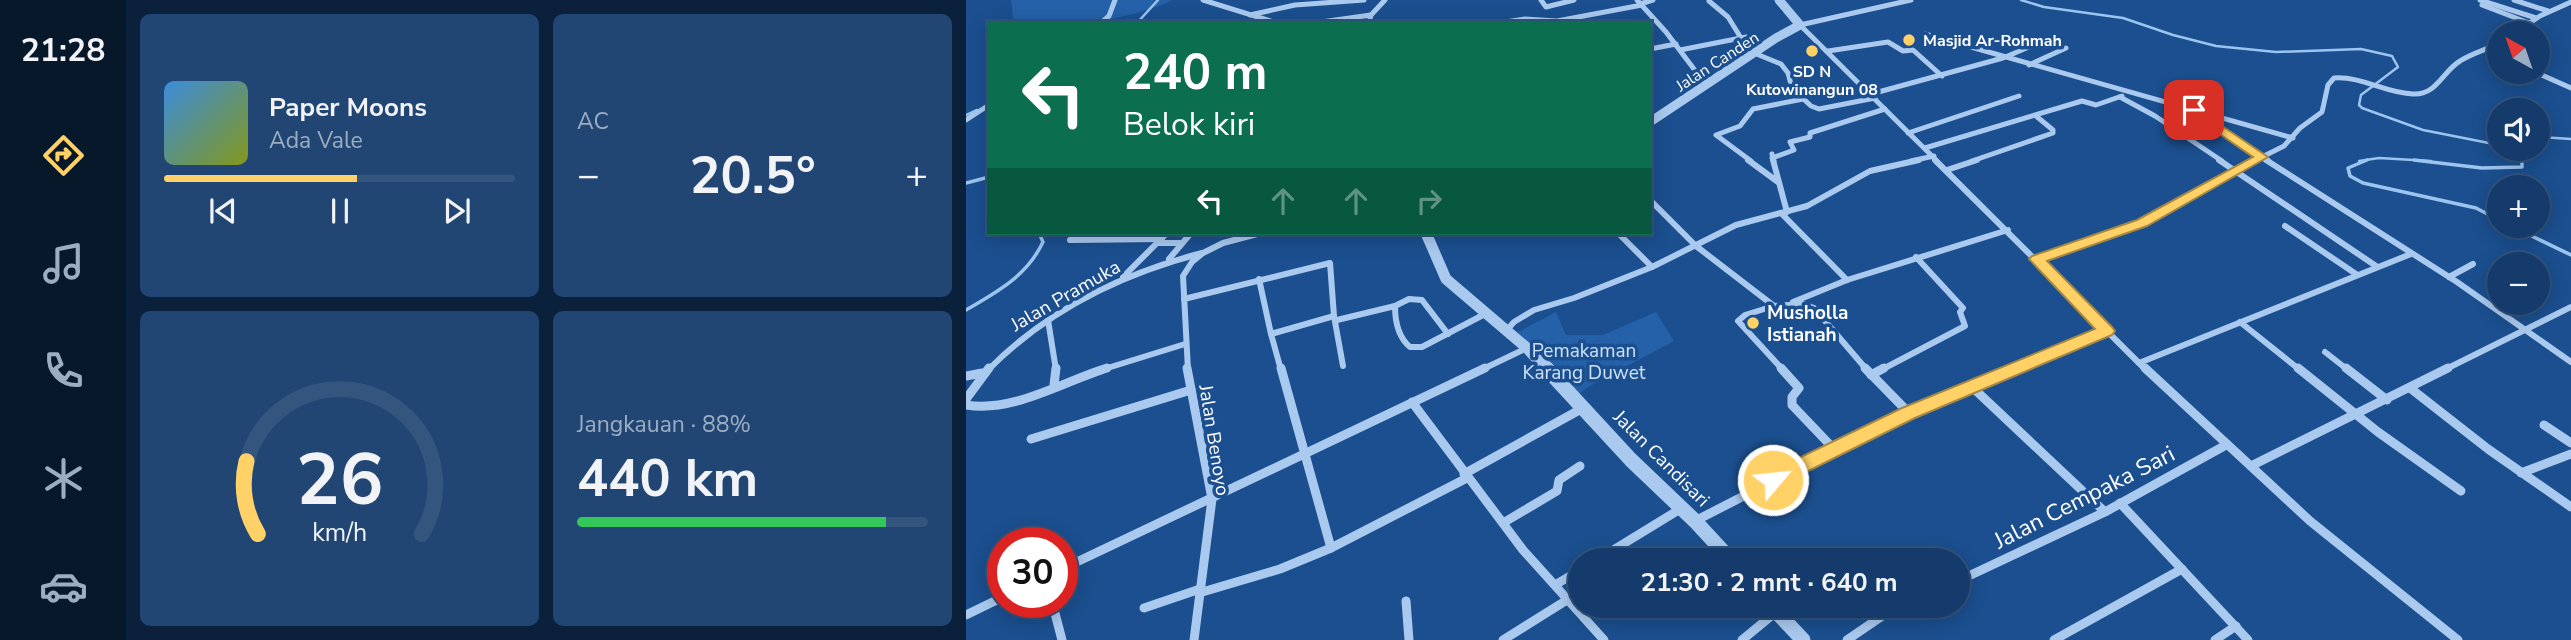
<!DOCTYPE html>
<html lang="id">
<head>
<meta charset="utf-8">
<style>
	:root { --surface:#143b6b; --page:#214673; --text:#f1f3f6; --muted:#9dadc1; --line:#33557e; --accent:#ffd166 }
	body { margin:0; font-family:"Nunito Sans",sans-serif; background:var(--page); color:var(--text); height:100vh; display:flex; flex-direction:column; font-size:26px; white-space:nowrap }
	* { box-sizing:border-box; margin:0 }
	p { font-size:23px; color:var(--muted) }
	.icon { flex:none; width:38px; height:38px; fill:none; stroke:currentColor; stroke-width:2; stroke-linecap:round; stroke-linejoin:round }
	.map { position:relative; flex:1; overflow:hidden }
	.sheet { display:flex; flex-direction:column; gap:14px; padding:14px; background:#0b203b; width:840px }
	.sheet>* { flex:none }
	.banner { position:absolute; left:21px; top:21px; width:665px; height:214px; border-radius:0px; box-shadow:0 4px 18px #0003,0 0 0 2px var(--line); background:#0b6e4f; color:#fff; overflow:hidden }
	.needle { width:46px; rotate:320deg }
	.controls { position:absolute; left:1521px; top:21px; display:grid; gap:14px }
	.controls a { display:grid; place-items:center; width:63px; height:63px; border-radius:50%; background:var(--surface); box-shadow:0 4px 18px #0003,0 0 0 2px var(--line); font-size:35px }
	.speed { position:absolute; left:21px; top:527px; display:flex; gap:14px; font-size:35px; font-weight:700; text-align:center }
	.speed>* { display:grid; place-content:center; width:91px; height:91px; border-radius:50%; background:var(--surface); box-shadow:0 4px 18px #0003,0 0 0 2px var(--line); line-height:1 }
	.speed .limit { border:10px solid #d22; background:#fff; color:#111 }
	.pin { position:absolute; display:grid; place-items:center; width:60px; height:60px; color:#fff; margin:-30px; border-radius:14px; box-shadow:0 4px 10px #0006 }
	.me { position:absolute; width:77px; margin:-38px; rotate:62deg; stroke-linejoin:round; filter:drop-shadow(0 0 5px #0008) }
	.turn { display:flex; align-items:center; gap:24px; height:147px; padding:0 21px; font-size:32px }
	.turn .icon { width:91px; height:91px; stroke-width:2.5 }
	.turn b { display:block; font-size:49px; line-height:60px }
	.lanes { display:flex; align-items:center; height:66px; padding:0 21px; background:#0003; justify-content:center; gap:35px; direction:ltr }
	.lanes .off { opacity:.35 }
	.big { font-size:52px; font-weight:700; line-height:1.1 }
	.sheet .widget { flex:1; display:flex; flex-direction:column; justify-content:center; gap:10px; min-width:0; padding:0 24px; border-radius:10px; background:var(--page) }
	.sheet .dial { align-items:center; gap:0 }
	.dial svg { height:182px; overflow:visible; fill:none; stroke:var(--line); stroke-width:7; stroke-linecap:round; text-anchor:middle }
	.dial text { fill:var(--text); stroke:none }
	.song { display:flex; align-items:center; gap:21px }
	.cover { width:84px; height:84px; border-radius:10px; background:linear-gradient(135deg,hsl(210 70% 55%),hsl(70 70% 35%)) }
	.played { height:7px; border-radius:4px; background:linear-gradient(90deg,var(--accent) 55%,var(--line) 55%) }
	.keys { display:flex; justify-content:space-around; direction:ltr }
	.heat { display:flex; justify-content:space-between; align-items:center; font-size:38px; direction:ltr }
	.charge { height:10px; border-radius:5px; background:linear-gradient(90deg,#34c759 88%,var(--line) 0) }
	.sheet .tiles { flex:1; display:grid; gap:14px; grid-template-columns:repeat(2,1fr) }
	.trip { position:absolute; left:602px; top:548px; width:402px; height:70px; border-radius:35px; background:var(--surface); box-shadow:0 4px 18px #0003,0 0 0 2px var(--line); font-weight:700; line-height:70px; text-align:center }
	main { display:flex; flex:1; min-height:0 }
	.tabs { display:flex; flex-direction:column; width:126px; justify-content:space-around; align-items:center; background:#08182b; color:var(--muted) }
	.tabs .icon { width:49px; height:49px }
	.tabs .selected { color:var(--accent) }
	.tabs b { font-size:32px; color:var(--text) }
	.map>svg:first-child { display:block }
	.green { fill:#2461a8 }
	.lines { fill:none; stroke-linecap:round; stroke-linejoin:round }
	.stream-far1 { stroke:#9cc4f0; stroke-width:2.5 }
	.stream { stroke:#9cc4f0; stroke-width:3.5 }
	.minor-far2 { stroke:#a9c9ee; stroke-width:5 }
	.minor-far1 { stroke:#a9c9ee; stroke-width:6 }
	.minor { stroke:#a9c9ee; stroke-width:9 }
	.tertiary-far2 { stroke:#a9c9ee; stroke-width:9 }
	.tertiary-far1 { stroke:#a9c9ee; stroke-width:11 }
	.tertiary { stroke:#a9c9ee; stroke-width:15 }
	.route { fill:#ffd166; stroke:#a68842; stroke-width:2 }
	.poi-dot { fill:#ffd166; stroke:#1b4f8f; stroke-width:2.5 }
	.labels { text-anchor:middle; stroke-width:7; stroke-linejoin:round; paint-order:stroke }
	.far-poi-label { font-size:16px; font-weight:bold; fill:#fff; stroke:#1b4f8f; text-anchor:start }
	.far-street-label { font-size:16px; fill:#fff; stroke:#1b4f8f }
	.street-label { font-size:19px; fill:#fff; stroke:#1b4f8f }
	.poi-label { font-size:19px; font-weight:bold; fill:#fff; stroke:#1b4f8f; text-anchor:start }
	.park-label { font-size:19px; fill:#cfe3fa; stroke:#1b4f8f }
	.near-street-label { font-size:23px; fill:#fff; stroke:#1b4f8f }
</style>
</head>
<body>
<main>
<nav class="tabs">
<b>21:28</b>
<svg class="icon selected" aria-label="directions" viewBox="0 0 24 24"><path d="M12 3l9 9-9 9-9-9zM9 14v-3h6M13 9l2 2-2 2"/></svg>
<svg class="icon" aria-label="music" viewBox="0 0 24 24"><path d="M9 18V5l10-2v13"/><circle cx="6" cy="18" r="3"/><circle cx="16" cy="16" r="3"/></svg>
<svg class="icon" aria-label="phone" viewBox="0 0 24 24"><path d="M5 4h4l2 5-3 2q2 4 5 5l2-3 5 2v4C11 20 4 13 5 4z"/></svg>
<svg class="icon" aria-label="climate" viewBox="0 0 24 24"><path d="M12 3v18M4 7l16 10M4 17L20 7"/></svg>
<svg class="icon" aria-label="car" viewBox="0 0 24 24"><path d="M5 17H2v-5l4-1 3-4h7l3 4 3 1v5h-3M9 17h6M6 11h13"/><circle cx="7" cy="17" r="2"/><circle cx="17" cy="17" r="2"/></svg>
</nav>
<section class="sheet">
<div class="tiles">
<div class="widget">
<div class="song"><i class="cover"></i><div><b>Paper Moons</b><p>Ada Vale</p></div></div>
<div class="played"></div>
<div class="keys"><svg class="icon" aria-label="previous" viewBox="0 0 24 24"><path d="M18 5L8 12l10 7zM5 5v14"/></svg><svg class="icon" aria-label="pause" viewBox="0 0 24 24"><path d="M8 5v14M16 5v14"/></svg><svg class="icon" aria-label="next" viewBox="0 0 24 24"><path d="M6 5l10 7-10 7zM19 5v14"/></svg></div>
</div>
<div class="widget"><p>AC</p>
<div class="heat"><a>−</a><b class="big">20.5°</b><a>+</a></div>
</div>
<div class="widget dial"><svg viewBox="0 0 100 80">
<path d="M14 69A42 42 0 1 1 86 69"/>
<path d="M14 69A42 42 0 0 1 9 37" stroke="#ffd166"/>
<text x="50" y="56" font-size="32" font-weight="700">26</text>
<text x="50" y="72" font-size="11">km/h</text>
</svg></div>
<div class="widget"><p>Jangkauan · 88%</p><b class="big">440 km</b><div class="charge"></div></div>
</div>
</section>
<div class="map">
<svg width="1605" height="640" viewBox="0 0 1605 640">
	<rect width="100%" height="100%" fill="#1b4f8f"/>
	<g class="green">
		<path d="M45 0H206C173 18 82 34 47 18Z"/>
		<path d="M590 312 600 335H637L690 312 708 341 622 387 611 395 552 332Z"/>
	</g>
	<g class="lines">
		<g class="stream-far1">
			<path d="M1055 0 1078 7 1157 18 1207 35 1250 46 1310 52 1395 49 1426 56 1432 67 1395 95 1393 105 1396 108 1457 130 1533 145"/>
			<path d="M171 23 192 0"/>
			<path d="M0 115 11 110"/>
			<path d="M1572 137 1605 139"/>
			<path d="M1544 149 1556 161"/>
			<path d="M1393 161 1413 158 1465 161"/>
		</g>
		<g class="stream">
			<path d="M1401 160 1382 168 1384 176 1397 183 1510 208 1533 220"/>
			<path d="M1448 160 1516 168 1556 167V160"/>
			<path d="M0 183 23 177"/>
			<path d="M1545 226 1605 255"/>
			<path d="M0 310C31 292 61 276 77 242L73 233"/>
		</g>
		<g class="minor-far2">
			<path d="M237 0 311 23"/>
			<path d="M575 0 580 7 608 0"/>
			<path d="M671 0 700 32 740 85"/>
			<path d="M1514 0 1570 18"/>
			<path d="M1548 0 1582 11"/>
			<path d="M743 1 762 17 775 38"/>
			<path d="M674 4 687 0"/>
			<path d="M1516 5 1563 23"/>
			<path d="M284 15 329 5 398 0"/>
			<path d="M135 23 143 16 149 0"/>
			<path d="M348 23 405 15"/>
			<path d="M403 23 405 15 419 0"/>
			<path d="M533 23 559 19 591 21 676 5"/>
			<path d="M834 25 971 161"/>
			<path d="M834 25 945 0"/>
			<path d="M1549 33 1574 16 1605 2"/>
			<path d="M959 34 1327 138"/>
			<path d="M684 49 710 44"/>
			<path d="M714 50 780 37"/>
			<path d="M862 51 922 42 937 51 947 50 976 76"/>
			<path d="M788 53 815 64 822 73 826 88 845 106 853 109 909 98"/>
			<path d="M1063 65 1100 48"/>
			<path d="M1569 72 1605 88"/>
			<path d="M905 94 1037 58 1082 39"/>
			<path d="M1154 97 1189 116 1256 161"/>
			<path d="M1228 110 1303 161"/>
			<path d="M0 120 23 105"/>
			<path d="M942 133 1053 96"/>
			<path d="M959 148 1116 101 1130 105 1156 96"/>
			<path d="M806 154 808 161"/>
			<path d="M806 158 828 150 824 142 844 137V133L919 109"/>
			<path d="M785 161 750 135 774 126 787 109 837 99"/>
			<path d="M945 161 968 156"/>
			<path d="M1006 161 1087 133V130L1070 116"/>
			<path d="M1288 161 1318 146 1334 128 1356 112 1362 85 1368 78C1396 76 1419 93 1447 94 1471 95 1476 72 1494 61 1506 53 1520 50 1533 43"/>
		</g>
		<g class="minor-far1">
			<path d="M782 160 812 182"/>
			<path d="M807 160 821 212"/>
			<path d="M969 160 1180 370"/>
			<path d="M1253 160 1410 266"/>
			<path d="M1300 160 1491 282 1605 362"/>
			<path d="M981 170 1011 160"/>
			<path d="M684 200 730 246 808 306 837 304 848 308 901 370"/>
			<path d="M815 213 881 280"/>
			<path d="M1319 226 1390 274"/>
			<path d="M652 233 686 267"/>
			<path d="M104 240 196 239"/>
			<path d="M192 243H216"/>
			<path d="M203 259 225 233"/>
			<path d="M1071 259 1162 229 1291 160"/>
			<path d="M157 277 201 233"/>
			<path d="M1483 277 1507 264"/>
			<path d="M293 279 305 334 368 316"/>
			<path d="M218 299 364 263 368 316 377 366"/>
			<path d="M827 302 881 280 1042 230"/>
			<path d="M429 306 443 299 456 300 482 334"/>
			<path d="M808 306 779 315 772 321 817 370"/>
			<path d="M82 320 90 370"/>
			<path d="M371 320 429 306C429 321 432 337 444 347H456L519 314"/>
			<path d="M1274 322 1334 370"/>
			<path d="M540 331 548 322 568 310 608 298 686 267 770 225 841 206 904 171 953 160"/>
			<path d="M305 334 315 370"/>
			<path d="M1359 352 1382 370"/>
			<path d="M1173 363 1445 254"/>
			<path d="M22 370C81 310 155 274 236 253"/>
			<path d="M135 370 219 344"/>
			<path d="M222 370 217 276 226 262 237 253 257 243 295 233"/>
			<path d="M515 370 561 348"/>
			<path d="M915 370 999 326 994 312 997 308 950 257"/>
			<path d="M1046 370 1141 331"/>
			<path d="M1478 370 1605 307"/>
		</g>
		<g class="minor">
			<path d="M221 368 246 499 228 640"/>
			<path d="M315 368 365 548"/>
			<path d="M815 368 833 388 826 397V405L867 448"/>
			<path d="M899 368 943 413"/>
			<path d="M1179 368 1344 521 1492 640"/>
			<path d="M1332 368 1412 432 1495 491"/>
			<path d="M1380 368 1421 400"/>
			<path d="M905 375 918 368"/>
			<path d="M0 376 16 373"/>
			<path d="M88 385 90 368"/>
			<path d="M1005 386 1139 512"/>
			<path d="M1444 388 1522 449 1605 507"/>
			<path d="M0 399 23 368"/>
			<path d="M446 402 557 550 638 640"/>
			<path d="M0 405C47 413 96 382 141 368"/>
			<path d="M1578 425 1605 443"/>
			<path d="M65 439 225 390"/>
			<path d="M1285 466 1482 368"/>
			<path d="M1555 473 1605 454"/>
			<path d="M498 474 617 408"/>
			<path d="M1154 503 1282 640"/>
			<path d="M729 521 881 443 1051 368"/>
			<path d="M537 523 591 491 593 480 614 466"/>
			<path d="M631 560 716 508"/>
			<path d="M96 569 519 368"/>
			<path d="M992 581 1139 512 1260 445"/>
			<path d="M589 585 614 570"/>
			<path d="M233 593 314 569 365 548 501 478"/>
			<path d="M440 601 443 640"/>
			<path d="M86 602 96 640"/>
			<path d="M178 608 234 589"/>
			<path d="M0 615 37 597"/>
			<path d="M537 640 601 600"/>
			<path d="M776 640 810 612"/>
			<path d="M881 640 922 612 937 606"/>
			<path d="M1088 640 1216 569"/>
			<path d="M1249 640 1270 626"/>
		</g>
		<path class="tertiary-far2" d="M684 122 810 38 834 25 813 0"/>
		<path class="tertiary-far1" d="M460 233 480 279 561 348 581 370"/>
		<g class="tertiary">
			<path d="M580 368 665 460 729 521 765 560"/>
			<path d="M805 606 837 640"/>
		</g>
	</g>
	<path class="route" d="M1228 107 1302 157 1181 226 1081 261 1146 327 1149 331 1146 335 949 418 814 485 807 488 800 485 797 480 800 474 936 408 1129 329 1063 259 1066 256 1171 220 1287 157 1223 113V108Z"/>
	<g class="poi-dot">
		<circle cx="943" cy="40" r="7"/>
		<circle cx="846" cy="51" r="7"/>
		<circle cx="787" cy="323" r="7"/>
	</g>
	<g class="labels">
		<g class="far-poi-label">
			<text x="957" y="46">Masjid Ar-Rohmah</text>
			<text x="846" y="77" text-anchor="middle">SD N<tspan x="846" dy="18">Kutowinangun 08</tspan></text>
		</g>
		<g class="far-street-label">
			<text transform="translate(751 61) rotate(-33)" y="6">Jalan Canden</text>
		</g>
		<g class="street-label">
			<text transform="translate(99 295) rotate(-30)" y="7">Jalan Pramuka</text>
			<text transform="translate(249 440) rotate(81)" y="7">Jalan Benoyo</text>
			<text transform="translate(696 458) rotate(45)" y="7">Jalan Candisari</text>
		</g>
		<g class="poi-label">
			<text x="801" y="319">Musholla<tspan x="801" dy="22">Istianah</tspan></text>
		</g>
		<g class="park-label">
			<text x="618" y="357">Pemakaman<tspan x="618" dy="22">Karang Duwet</tspan></text>
		</g>
		<g class="near-street-label">
			<text transform="translate(1118 497) rotate(-27)" y="8">Jalan Cempaka Sari</text>
		</g>
	</g>
</svg>
<div class="controls">
<a><svg class="needle" viewBox="-14 -14 28 28"><path d="M0-13l5 13h-10z" fill="#e53935"/><path d="M0 13l5-13h-10z" fill="#9dadc1"/></svg></a>
<a><svg class="icon" aria-label="sound" viewBox="0 0 24 24"><path d="M4 9h4l5-4v14l-5-4H4zM17 9q2 3 0 6"/></svg></a>
<a>+</a>
<a>−</a>
</div>
<div class="speed"><div class="limit">30</div></div>
<div class="pin" style="left:1228px;top:110px;background:#d93025"><svg class="icon" aria-label="arrive" viewBox="0 0 24 24"><path d="M6 21V4h12l-3 4 3 4H6"/></svg></div>
<svg class="me" style="left:807px;top:480px" viewBox="-20 -20 40 40"><circle r="17" fill="#ffd166" stroke="#fff" stroke-width="3"/><path d="M0-11L8 9 0 5-8 9z" fill="#fff"/></svg>
<div class="trip">21:30 · 2 mnt · 640 m</div>
<div class="banner">
<div class="turn"><svg class="icon" aria-label="left" viewBox="0 0 24 24"><path d="M17 20v-9H6M10 6l-5 5 5 5"/></svg><div><b>240 m</b>Belok kiri</div></div>
<div class="lanes"><svg class="icon" aria-label="left" viewBox="0 0 24 24"><path d="M17 20v-9H6M10 6l-5 5 5 5"/></svg><svg class="icon off" aria-label="ahead" viewBox="0 0 24 24"><path d="M12 20V5M6 11l6-6 6 6"/></svg><svg class="icon off" aria-label="ahead" viewBox="0 0 24 24"><path d="M12 20V5M6 11l6-6 6 6"/></svg><svg class="icon off" aria-label="right" viewBox="0 0 24 24"><path d="M7 20v-9h11M14 6l5 5-5 5"/></svg></div>
</div>
</div>
</main>
</body>
</html>
